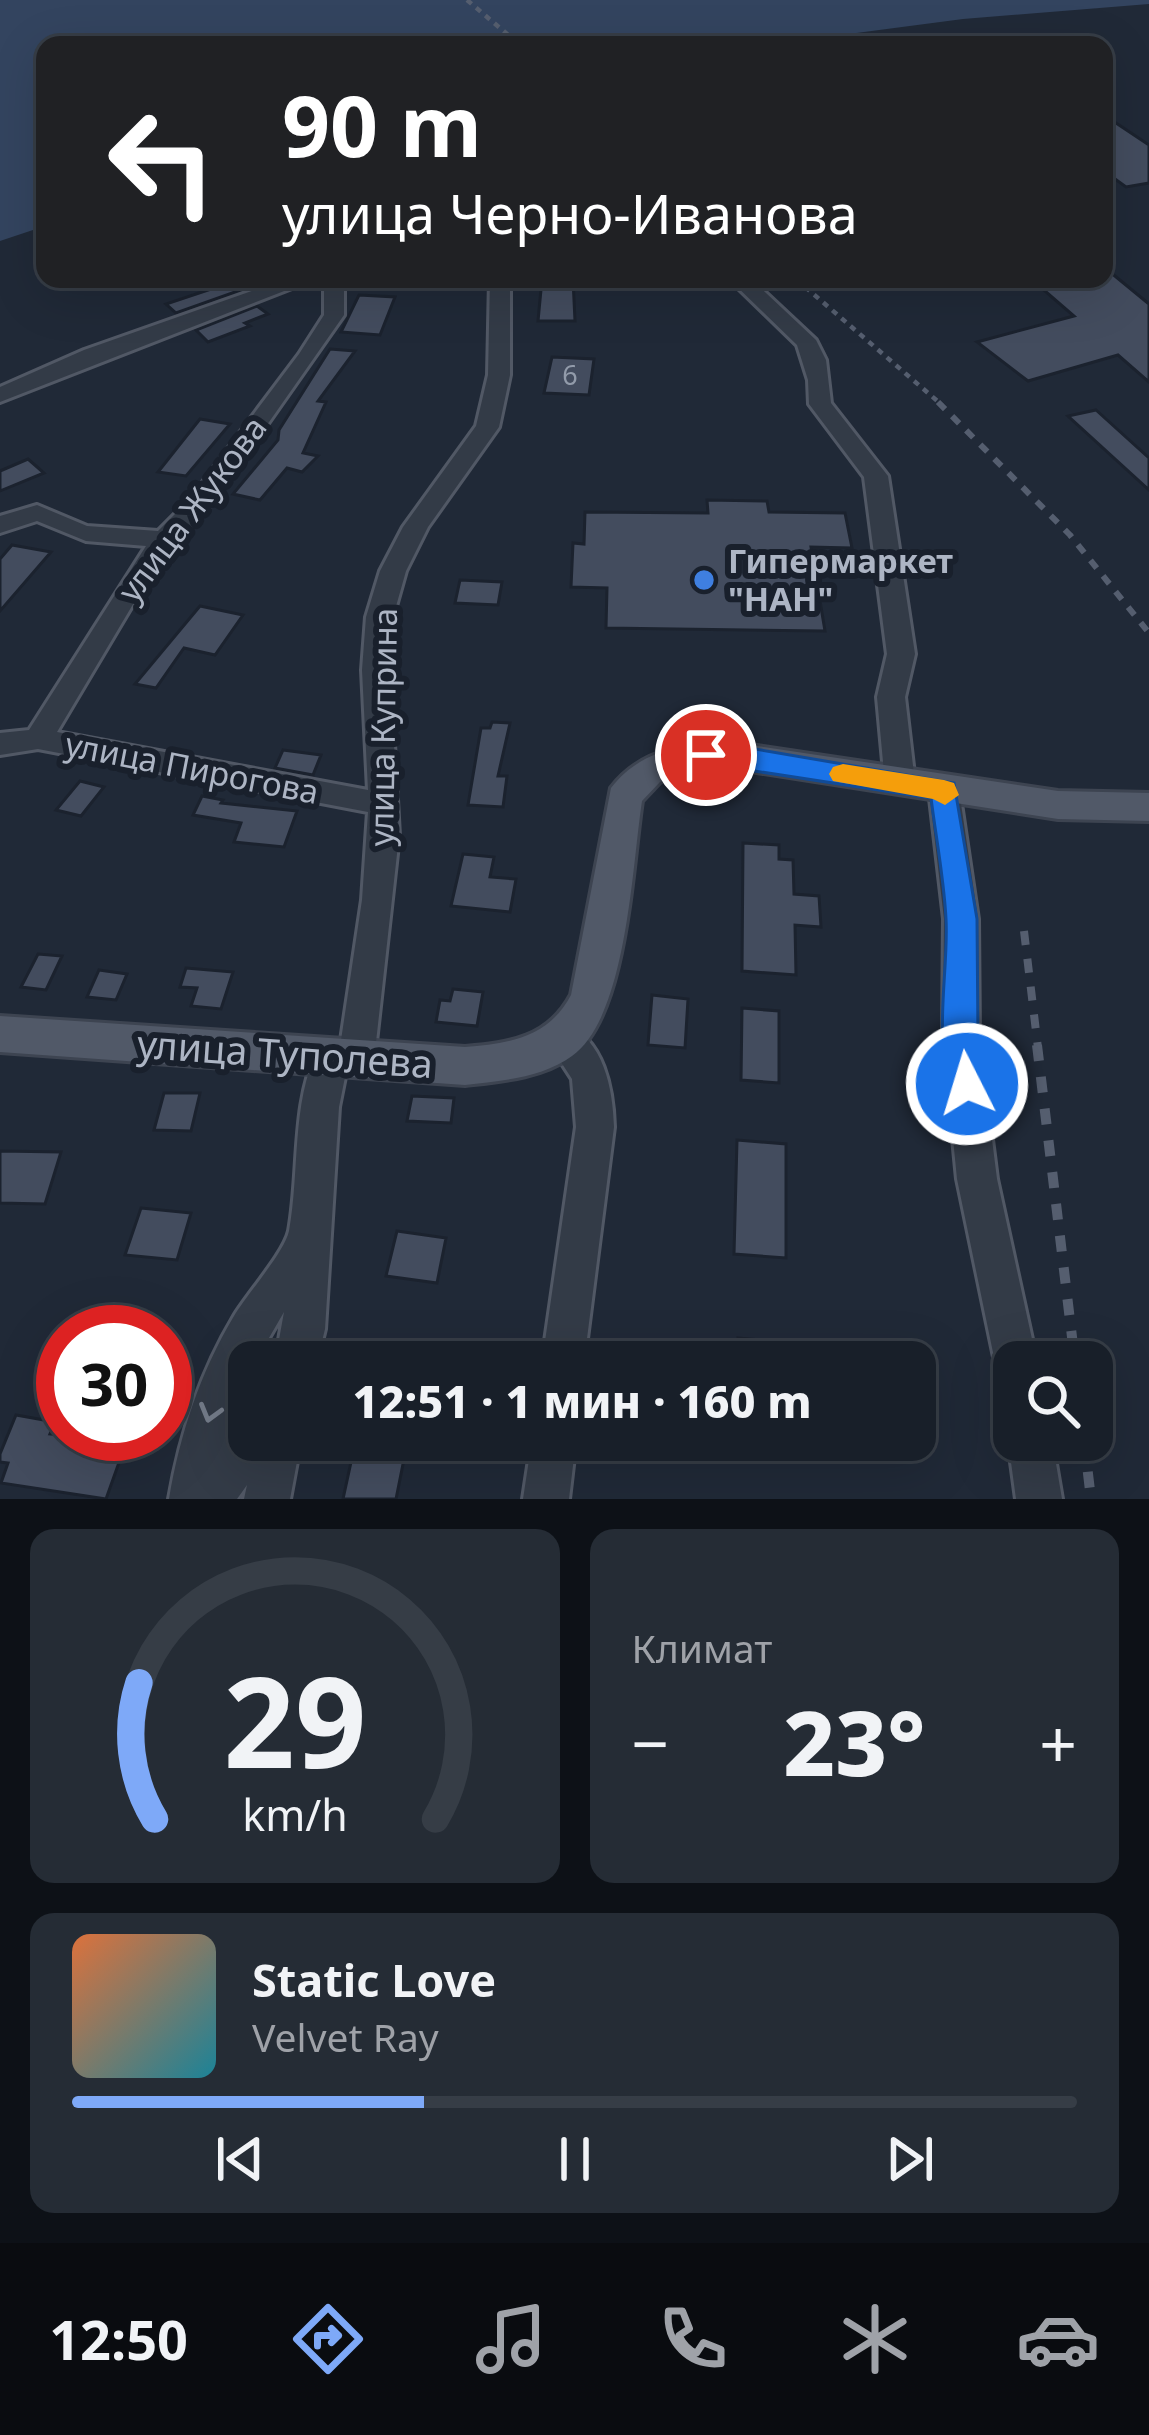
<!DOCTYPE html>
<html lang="ru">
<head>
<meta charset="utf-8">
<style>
	:root { --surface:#181f29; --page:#252c35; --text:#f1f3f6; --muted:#9fa2a8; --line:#363d46; --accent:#7ea9f8 }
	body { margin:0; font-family:"Noto Sans",sans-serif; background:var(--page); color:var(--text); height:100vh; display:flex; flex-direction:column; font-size:45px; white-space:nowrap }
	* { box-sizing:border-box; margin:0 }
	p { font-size:39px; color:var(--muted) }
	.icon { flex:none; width:66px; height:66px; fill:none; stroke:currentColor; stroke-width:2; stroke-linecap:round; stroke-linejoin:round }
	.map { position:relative; height:1499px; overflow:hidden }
	.side { display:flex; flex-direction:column; gap:30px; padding:30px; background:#0d1117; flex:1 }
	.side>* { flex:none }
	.banner { position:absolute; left:36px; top:36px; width:1077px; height:252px; border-radius:24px; box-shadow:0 12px 48px #0002,0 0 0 3px var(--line); background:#202124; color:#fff; overflow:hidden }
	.controls { position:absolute; left:993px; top:1341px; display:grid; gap:24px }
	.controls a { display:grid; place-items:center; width:120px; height:120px; border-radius:24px; background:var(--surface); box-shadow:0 12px 48px #0002,0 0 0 3px var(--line); font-size:60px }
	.speed { position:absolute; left:36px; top:1305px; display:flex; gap:24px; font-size:60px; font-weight:700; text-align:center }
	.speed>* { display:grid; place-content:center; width:156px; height:156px; border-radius:50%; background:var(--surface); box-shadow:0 12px 48px #0002,0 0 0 3px var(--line); line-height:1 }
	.speed .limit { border:18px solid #d22; background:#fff; color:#111 }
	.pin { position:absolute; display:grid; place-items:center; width:102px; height:102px; color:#fff; margin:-51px; border:6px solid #fff; border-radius:50%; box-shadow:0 3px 12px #0007 }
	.me { position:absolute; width:132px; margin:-66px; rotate:355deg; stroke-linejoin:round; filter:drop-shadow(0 0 9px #0008) }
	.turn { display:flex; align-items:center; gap:42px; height:252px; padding:0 48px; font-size:54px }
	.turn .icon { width:156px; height:156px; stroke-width:2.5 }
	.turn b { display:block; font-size:84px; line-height:102px }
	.big { font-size:90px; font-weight:800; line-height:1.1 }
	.side .widget { flex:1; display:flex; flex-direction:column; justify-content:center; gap:18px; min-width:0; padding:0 42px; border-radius:24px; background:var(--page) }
	.side .dial { align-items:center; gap:0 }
	.dial svg { height:312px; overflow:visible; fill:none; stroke:var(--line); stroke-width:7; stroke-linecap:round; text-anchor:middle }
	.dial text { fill:var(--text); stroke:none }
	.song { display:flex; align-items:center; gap:36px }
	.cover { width:144px; height:144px; border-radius:18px; background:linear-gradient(135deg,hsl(20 70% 55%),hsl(190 70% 35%)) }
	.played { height:12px; border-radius:6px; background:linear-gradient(90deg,var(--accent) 35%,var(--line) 35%) }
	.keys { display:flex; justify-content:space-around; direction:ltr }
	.heat { display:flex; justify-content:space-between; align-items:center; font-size:66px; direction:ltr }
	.side .tiles { flex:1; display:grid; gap:30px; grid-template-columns:1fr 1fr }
	.widget:last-child { grid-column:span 2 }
	.trip { position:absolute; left:228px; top:1341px; width:708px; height:120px; border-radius:24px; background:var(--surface); box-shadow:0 12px 48px #0002,0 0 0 3px var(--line); font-weight:800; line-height:120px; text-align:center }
	.tabs { display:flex; height:192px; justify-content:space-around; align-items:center; background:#0a0c10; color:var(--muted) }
	.tabs .icon { width:84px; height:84px }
	.tabs .current { color:var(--accent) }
	.tabs b { font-size:54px; color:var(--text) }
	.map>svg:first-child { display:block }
	.water { fill:#33445f }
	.building { fill:#434c5e; stroke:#1b222e; stroke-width:3 }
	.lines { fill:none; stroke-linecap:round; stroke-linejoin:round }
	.minor-casing { stroke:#515865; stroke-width:6 }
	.major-casing { stroke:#3d4451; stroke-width:6 }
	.minor { fill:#333b47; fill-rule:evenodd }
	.major { fill:#515968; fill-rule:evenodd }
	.rail-far3 { stroke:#555e6f; stroke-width:4.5; stroke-dasharray:6 6; stroke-linecap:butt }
	.rail-far2 { stroke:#555e6f; stroke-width:6; stroke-dasharray:10 10; stroke-linecap:butt }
	.rail-far1 { stroke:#555e6f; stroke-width:8; stroke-dasharray:14 14; stroke-linecap:butt }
	.rail { stroke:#555e6f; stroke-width:10; stroke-dasharray:16 16; stroke-linecap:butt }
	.oneway { stroke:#767e8c }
	.route { fill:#1a73e8; stroke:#114b97; stroke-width:3 }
	.slow { fill:#f59e0b }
	.shop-dot { fill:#3f7fe0; stroke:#19202c; stroke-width:4.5 }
	.labels { text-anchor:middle; stroke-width:12; stroke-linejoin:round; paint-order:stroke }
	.number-label { font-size:27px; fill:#929baa }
	.street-label { font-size:33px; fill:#adb5c4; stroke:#19202c }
	.poi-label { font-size:33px; font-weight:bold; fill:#adb5c4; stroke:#19202c; text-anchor:start }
	.near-street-label { font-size:39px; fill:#adb5c4; stroke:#19202c }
</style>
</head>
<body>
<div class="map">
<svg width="1149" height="1499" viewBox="0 0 1149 1499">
	<rect width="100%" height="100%" fill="#202937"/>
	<path class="water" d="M0 0H1149V4L963 19 765 45H45V226L0 241Z"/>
	<g class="building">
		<path d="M1104 115 1149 145V183L1126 187 1104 171Z"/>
		<path d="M1104 267 1149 304V382L1118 355 1028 381 977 342 1074 316 1031 279H1104Z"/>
		<path d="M542 279H573L575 321H538Z"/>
		<path d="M226 284 238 291 176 313 166 304Z"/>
		<path d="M359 295 395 297 380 335 341 332Z"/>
		<path d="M257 306 268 314 245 323 250 326 208 342 196 330Z"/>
		<path d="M330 349 355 351 318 401 326 402 303 453 318 456 302 472 287 468 260 500 233 494 278 440 279 430Z"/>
		<path d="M552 357 594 359 589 395 544 393Z"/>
		<path d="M1096 410 1149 458V490L1068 416Z"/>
		<path d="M200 419 230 424 186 476 158 472Z"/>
		<path d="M28 459 44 473 0 491V471Z"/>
		<path d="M707 500 767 501 769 512 845 513 852 548 811 547 825 631 606 628 607 588 571 587 573 543 584 544 585 512 708 513Z"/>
		<path d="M12 545 51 552 0 611V559Z"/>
		<path d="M460 580 502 582 498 605 455 603Z"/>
		<path d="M200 606 243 615 215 655 184 648 156 688 135 684Z"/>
		<path d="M492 722 510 723 498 776H507L503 807 468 805 481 728H490Z"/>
		<path d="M283 750 321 755 313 775 275 768Z"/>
		<path d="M80 781 104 787 81 816 56 810Z"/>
		<path d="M202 796 223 800 221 803 297 811 284 847 234 842 241 823 193 815Z"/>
		<path d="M743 843 779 845V859L793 860 794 894 819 896 821 927 795 925 796 975 742 971Z"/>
		<path d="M463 854 494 857 490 877 516 879 510 912 451 906Z"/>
		<path d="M38 954 62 956 46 990 21 987Z"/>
		<path d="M186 968 233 972 221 1009 191 1006 197 988 180 987Z"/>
		<path d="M99 970 127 974 116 1000 87 997Z"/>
		<path d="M453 989 483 992 477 1026 436 1022 440 1000 450 1001Z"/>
		<path d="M652 995 688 999 685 1048 648 1045Z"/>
		<path d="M742 1008 779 1011V1083L741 1080Z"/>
		<path d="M164 1093H200L191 1131 154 1130Z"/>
		<path d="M412 1096 454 1098 451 1123 407 1121Z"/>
		<path d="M737 1140 786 1144V1258L734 1254Z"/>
		<path d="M0 1151 61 1152 45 1204 0 1203Z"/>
		<path d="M141 1208 191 1213 177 1260 125 1255Z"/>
		<path d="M397 1231 446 1238 437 1283 386 1276Z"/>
		<path d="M738 1338 793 1343V1362H738Z"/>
		<path d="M16 1415 55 1422 50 1434 127 1440 106 1499 1 1483 8 1463 0 1462V1454Z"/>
		<path d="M353 1453 404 1459 396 1499H343Z"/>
	</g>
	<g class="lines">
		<g class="minor-casing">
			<g id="minor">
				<path d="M286 279H315L0 402V387L84 350Z"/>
				<path d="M324 279H344V315L208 509 173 544 145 584 57 732 368 790 362 670 366 617 380 571 403 527 476 426 488 375 490 279H510V375L499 427 428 527 406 571 393 617 390 670 399 836 374 1060 369 1071 356 1076 346 1072 339 1107 325 1329 317 1362H275L284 1312 255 1362H249L226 1439 236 1424 249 1419V1440H301L290 1499H244L247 1485 237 1499H169C180 1434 200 1373 234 1316 247 1294 284 1253 289 1231 300 1171 291 1105 318 1048L331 1043 340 1047 362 900 368 812 38 749 0 755V733L29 730 146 546 86 541 37 521 0 533V516L37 505 87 526 158 531 190 499 299 354 324 315Z"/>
				<path d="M729 279H751L816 340 826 360 831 403 888 476 915 654 905 697 915 783 911 791H889L885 783 877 697 887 654 864 477 809 404 808 380 797 345Z"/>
				<path d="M944 779 955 782 959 790 978 919 979 1037 997 1179 1037 1362H1014V1383L1001 1377 995 1362 957 1179 943 1037 944 919 929 790 933 782Z"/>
				<path d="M564 1024C604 1038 613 1090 614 1127L584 1362H542L576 1127 572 1079 546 1039 551 1028Z"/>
				<path d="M1014 1425V1440H1052L1062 1499H1016L1008 1440Z"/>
				<path d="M532 1440H576L569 1499H523Z"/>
			</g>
		</g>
		<g class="major-casing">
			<path id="major" d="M744 744 1058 791 1149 793V821L1058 819 744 770 679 773 660 782 642 801C632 866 627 1017 572 1056 542 1078 500 1081 465 1085L0 1052V1016L465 1047C510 1043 548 1038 571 995L611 788C643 746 694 742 744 744Z"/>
		</g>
		<use href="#minor" class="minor"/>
		<use href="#major" class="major"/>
		<g class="rail-far3">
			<path d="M467 0 520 45"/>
			<path d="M796 279 942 405"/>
		</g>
		<path class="rail-far2" d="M938 402 1070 535 1149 633"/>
		<path class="rail-far1" d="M1024 931 1038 1048"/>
		<g class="rail">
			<path d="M1037 1045 1075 1362"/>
			<path d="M1084 1440 1091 1499"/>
		</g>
	</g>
	<defs><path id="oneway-chevron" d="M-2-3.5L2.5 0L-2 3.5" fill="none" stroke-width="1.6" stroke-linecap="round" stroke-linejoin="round" transform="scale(3)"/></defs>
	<use class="oneway" href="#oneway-chevron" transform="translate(210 1413) rotate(106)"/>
	<path class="route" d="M706 746 743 747 954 783 977 919 978 1037 983 1084 979 1095 967 1099 955 1095C931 1045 949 973 946 919 944 879 936 838 931 798L696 762 692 755 696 749Z"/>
	<path class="slow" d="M843 764 944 780 954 783 959 795 945 805 933 799 833 781 829 774 833 767Z"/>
	<circle class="shop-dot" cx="704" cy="580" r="12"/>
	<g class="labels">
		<g class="number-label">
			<text x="570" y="385">6</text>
		</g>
		<g class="street-label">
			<text transform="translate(192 509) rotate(-53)" y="12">улица Жукова</text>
			<text transform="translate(383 727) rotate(-89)" y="12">улица Куприна</text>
			<text transform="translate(192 768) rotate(11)" y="12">улица Пирогова</text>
		</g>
		<g class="poi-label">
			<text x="728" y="573">Гипермаркет<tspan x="728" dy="38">"НАН"</tspan></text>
		</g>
		<g class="near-street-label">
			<text transform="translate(285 1054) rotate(4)" y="14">улица Туполева</text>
		</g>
	</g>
</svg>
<div class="controls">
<a><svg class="icon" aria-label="search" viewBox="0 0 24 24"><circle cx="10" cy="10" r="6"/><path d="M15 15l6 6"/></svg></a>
</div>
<div class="speed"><div class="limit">30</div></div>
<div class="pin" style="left:706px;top:755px;background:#d93025"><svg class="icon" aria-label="arrive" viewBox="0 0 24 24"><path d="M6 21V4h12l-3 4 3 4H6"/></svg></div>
<svg class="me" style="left:967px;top:1084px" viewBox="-20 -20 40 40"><circle r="17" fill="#1a73e8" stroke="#fff" stroke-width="3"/><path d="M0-11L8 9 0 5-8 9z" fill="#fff"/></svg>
<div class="trip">12:51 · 1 мин · 160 m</div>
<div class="banner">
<div class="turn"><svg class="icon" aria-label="left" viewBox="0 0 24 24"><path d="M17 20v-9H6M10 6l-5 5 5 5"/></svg><div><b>90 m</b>улица Черно-Иванова</div></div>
</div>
</div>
<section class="side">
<div class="tiles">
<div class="widget dial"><svg viewBox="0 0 100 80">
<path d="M14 69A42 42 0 1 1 86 69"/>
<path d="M14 69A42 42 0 0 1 10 34" stroke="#7ea9f8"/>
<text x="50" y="56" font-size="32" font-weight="700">29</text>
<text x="50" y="72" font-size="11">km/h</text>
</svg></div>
<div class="widget"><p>Климат</p>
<div class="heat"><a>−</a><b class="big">23°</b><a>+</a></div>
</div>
<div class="widget">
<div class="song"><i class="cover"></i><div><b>Static Love</b><p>Velvet Ray</p></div></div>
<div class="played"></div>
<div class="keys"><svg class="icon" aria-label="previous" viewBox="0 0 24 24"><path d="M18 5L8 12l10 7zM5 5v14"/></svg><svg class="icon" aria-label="pause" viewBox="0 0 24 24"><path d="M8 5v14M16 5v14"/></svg><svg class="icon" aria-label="next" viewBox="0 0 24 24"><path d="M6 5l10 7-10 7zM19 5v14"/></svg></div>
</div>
</div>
</section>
<nav class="tabs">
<b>12:50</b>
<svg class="icon current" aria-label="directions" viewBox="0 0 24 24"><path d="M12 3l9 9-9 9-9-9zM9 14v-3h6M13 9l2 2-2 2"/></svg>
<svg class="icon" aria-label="music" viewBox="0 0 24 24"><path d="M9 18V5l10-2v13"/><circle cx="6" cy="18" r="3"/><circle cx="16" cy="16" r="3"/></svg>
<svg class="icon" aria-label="phone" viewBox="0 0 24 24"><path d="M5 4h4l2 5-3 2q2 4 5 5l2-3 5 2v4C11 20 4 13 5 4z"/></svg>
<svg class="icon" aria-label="climate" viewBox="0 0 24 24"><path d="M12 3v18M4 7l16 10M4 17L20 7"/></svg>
<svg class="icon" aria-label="car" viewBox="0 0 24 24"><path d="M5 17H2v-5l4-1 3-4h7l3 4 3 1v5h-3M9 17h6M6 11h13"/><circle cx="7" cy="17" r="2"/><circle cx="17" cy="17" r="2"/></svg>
</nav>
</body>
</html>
